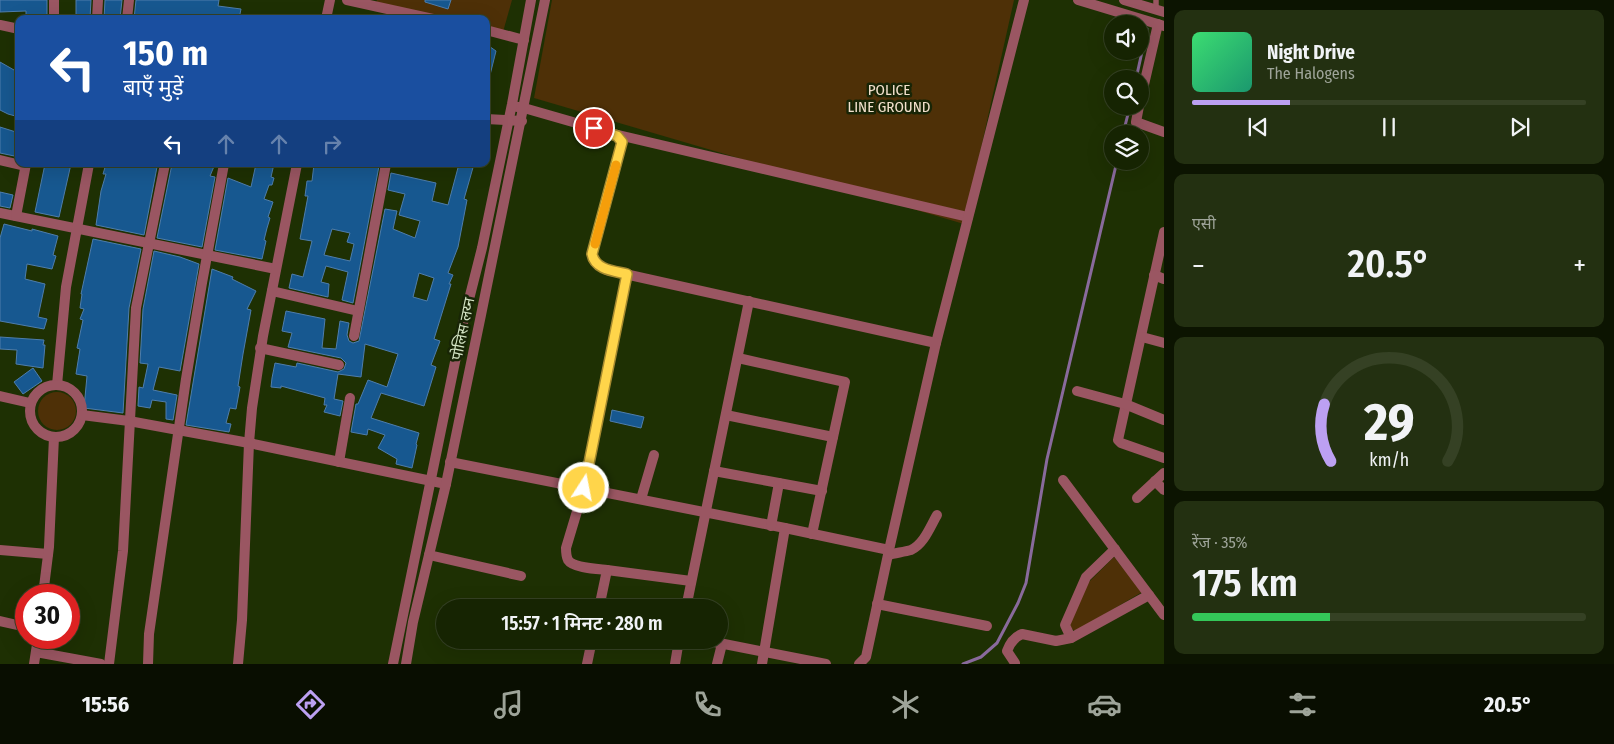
<!DOCTYPE html>
<html lang="hi">
<head>
<meta charset="utf-8">
<style>
	:root { --surface:#162402; --page:#233011; --text:#f1f3f6; --muted:#9ea499; --line:#354124; --accent:#bca0f2 }
	body { margin:0; font-family:"Fira Sans Condensed","Noto Sans Devanagari",sans-serif; background:var(--page); color:var(--text); height:100vh; display:flex; flex-direction:column; font-size:19px; white-space:nowrap }
	* { box-sizing:border-box; margin:0 }
	p { font-size:16px; color:var(--muted) }
	.icon { flex:none; width:28px; height:28px; fill:none; stroke:currentColor; stroke-width:2; stroke-linecap:round; stroke-linejoin:round }
	.map { position:relative; flex:1; overflow:hidden }
	.details { display:flex; flex-direction:column; gap:10px; padding:10px; background:#0c1401; width:450px }
	.details>* { flex:none }
	.guide { position:absolute; left:15px; top:15px; width:475px; height:152px; border-radius:10px; box-shadow:0 5px 20px #0002,0 0 0 1px var(--line); background:#1a4fa0; color:#fff; overflow:hidden }
	.buttons { position:absolute; left:1104px; top:15px; display:grid; gap:10px }
	.buttons a { display:grid; place-items:center; width:45px; height:45px; border-radius:50%; background:var(--surface); box-shadow:0 5px 20px #0002,0 0 0 1px var(--line); font-size:25px }
	.speed { position:absolute; left:15px; top:584px; display:flex; gap:10px; font-size:25px; font-weight:700; text-align:center }
	.speed>* { display:grid; place-content:center; width:65px; height:65px; border-radius:50%; background:var(--surface); box-shadow:0 5px 20px #0002,0 0 0 1px var(--line); line-height:1 }
	.speed .limit { border:8px solid #d22; background:#fff; color:#111 }
	.pin { position:absolute; display:grid; place-items:center; width:42px; height:42px; color:#fff; margin:-21px; border:2px solid #fff; border-radius:50%; box-shadow:0 1px 5px #0007 }
	.me { position:absolute; width:55px; margin:-28px; rotate:11deg; stroke-linejoin:round; filter:drop-shadow(0 0 4px #0008) }
	.turn { display:flex; align-items:center; gap:18px; height:105px; padding:0 25px; font-size:22px }
	.turn .icon { width:65px; height:65px; stroke-width:2.5 }
	.turn b { display:block; font-size:35px; line-height:42px }
	.lanes { display:flex; align-items:center; height:48px; padding:0 25px; background:#0003; justify-content:center; gap:25px; direction:ltr }
	.lanes .off { opacity:.35 }
	.big { font-size:38px; font-weight:600; line-height:1.1 }
	.details .tile { flex:1; display:flex; flex-direction:column; justify-content:center; gap:8px; min-width:0; padding:0 18px; border-radius:10px; background:var(--page) }
	.details .dial { align-items:center; gap:0 }
	.dial svg { height:130px; overflow:visible; fill:none; stroke:var(--line); stroke-width:7; stroke-linecap:round; text-anchor:middle }
	.dial text { fill:var(--text); stroke:none }
	.song { display:flex; align-items:center; gap:15px }
	.cover { width:60px; height:60px; border-radius:8px; background:linear-gradient(135deg,hsl(140 70% 55%),hsl(160 70% 35%)) }
	.played { height:5px; border-radius:2px; background:linear-gradient(90deg,var(--accent) 25%,var(--line) 25%) }
	.keys { display:flex; justify-content:space-around; direction:ltr }
	.heat { display:flex; justify-content:space-between; align-items:center; font-size:28px; direction:ltr }
	.charge { height:8px; border-radius:4px; background:linear-gradient(90deg,#34c759 35%,var(--line) 0) }
	.trip { position:absolute; left:436px; top:599px; width:292px; height:50px; border-radius:25px; background:var(--surface); box-shadow:0 5px 20px #0002,0 0 0 1px var(--line); font-weight:600; line-height:50px; text-align:center }
	.tabs { display:flex; height:80px; justify-content:space-around; align-items:center; background:#090e01; color:var(--muted) }
	.tabs .icon { width:35px; height:35px }
	.tabs .selected { color:var(--accent) }
	.tabs b { font-size:22px; color:var(--text) }
	main { display:flex; flex:1; min-height:0 }
	.map>svg:first-child { display:block }
	.green { fill:#4e3007 }
	.lines { fill:none; stroke-linecap:round; stroke-linejoin:round }
	.stream { stroke:#896a9c; stroke-width:3 }
	.building { fill:#175890; stroke:#4e7dac; fill-rule:evenodd }
	.service { stroke:#9a5662; stroke-width:5.5 }
	.minor { stroke:#9a5662; stroke-width:10 }
	.tertiary { stroke:#9a5662; stroke-width:10 }
	.route-casing { stroke:#a68a30; stroke-width:12 }
	.route { stroke:#ffd54a; stroke-width:9 }
	.slow { stroke:#f59e0b; stroke-width:9 }
	.labels { text-anchor:middle; stroke-width:5; stroke-linejoin:round; paint-order:stroke }
	.park-label { font-size:15px; fill:#f3e0cc; stroke:#182506 }
	.street-label { font-size:15px; fill:#d5e5c5; stroke:#182506 }
</style>
</head>
<body>
<main>
<div class="map">
<svg width="1164" height="664" viewBox="0 0 1164 664">
	<rect width="100%" height="100%" fill="#1e3003"/>
	<g class="green">
		<path d="M377 0H512L503 32 486 29V19H437L375 6Z"/>
		<path d="M552 0H1014L964 224 534 98Z"/>
		<circle cx="57" cy="411" r="19"/>
		<path d="M1114 557 1142 592 1076 631 1072 629 1070 624 1088 583Z"/>
	</g>
	<g class="lines">
		<g class="stream">
			<path d="M1136 79 1147 29"/>
			<path d="M1123 134 1130 106"/>
			<path d="M963 664 981 657 997 643 1018 603 1026 583 1047 459 1117 161"/>
		</g>
	</g>
	<g class="building">
		<path d="M0 0H47V19H26V11L0 12Z"/>
		<path d="M76 0H91L90 19H76Z"/>
		<path d="M105 0H122L120 19H104Z"/>
		<path d="M136 0H219L218 6 241 9 239 19H134Z"/>
		<path d="M425 0H451L448 9 425 2Z"/>
		<path d="M486 44 496 51 489 79H486Z"/>
		<path d="M19 61V117L8 114 0 110V62L14 70Z"/>
		<path d="M0 127 19 133V157L0 153Z"/>
		<path d="M45 164H71L59 217 35 212Z"/>
		<path d="M106 164H148L157 167 144 235 96 225 101 191 106 174H103Z"/>
		<path d="M172 164H215L210 176 215 177 202 247 157 238Z"/>
		<path d="M256 164H274L271 177 274 178 272 185H269L264 199 273 202 268 217 270 218 267 228 264 240 266 241 262 259 215 250 228 178 251 187Z"/>
		<path d="M314 164H377L376 166H379L353 303 342 300 348 272 326 266 321 282 329 284 328 297 289 288 292 274 303 277 312 241 300 239 308 196H305L307 181H312ZM332 229 350 233 347 242 354 244 350 261 324 255Z"/>
		<path d="M459 164H474L464 199 467 200 458 247 448 273 453 275 449 284H451L434 339 440 341 431 365 436 367 424 406 381 393 371 418 419 433 416 444 417 445 412 468 396 464 397 459 378 448 385 435 368 429 367 435 351 432 356 404H358L368 380 387 387 398 354 365 344 361 377 338 374 334 399 343 401 340 416 324 412 327 405H324L325 398 281 386V388L271 387 272 378 275 363 296 367 297 363 338 372 344 369 346 363 341 358 288 347 292 333 282 331 286 311 325 319 322 348 336 349 340 321 349 323 347 335 349 341 353 343 359 341 385 209 397 211 393 229 415 238 420 221 399 215 405 194 388 190 391 173 436 183 432 201 448 205ZM419 273 434 278 427 301 413 297Z"/>
		<path d="M0 192 13 195 10 208 0 206Z"/>
		<path d="M4 224 32 231V229L58 236 53 255 56 256 52 269 27 264 25 279 45 284 38 317 47 319 44 329 0 321V238Z"/>
		<path d="M93 239 141 249 129 308 123 413 84 408 87 376 76 374 80 349 77 348 83 320 80 319 84 309 80 308 82 294H81Z"/>
		<path d="M154 251 180 257 199 264 180 371 159 367 153 390 177 395 173 420 166 419V402L152 400 150 408 138 406 139 387 143 388 148 364 140 363 143 309Z"/>
		<path d="M212 269 233 277 232 279 256 291 247 309 251 310 243 354 238 386 240 387 236 409 230 408 226 423 231 424 229 432 186 425Z"/>
		<path d="M0 337 44 340 43 345H45L43 368 16 364 17 350 0 349Z"/>
		<path d="M33 368 42 381 23 394 14 382Z"/>
		<path d="M612 410 644 417 641 428 610 421Z"/>
	</g>
	<g class="lines">
		<path class="service" d="M1156 9V0"/>
		<g class="minor">
			<path d="M54 0V19"/>
			<path d="M347 0 433 19"/>
			<path d="M1078 0 1164 26"/>
			<path d="M1124 0 1164 12"/>
			<path d="M97 19 98 0"/>
			<path d="M127 19 129 0"/>
			<path d="M326 19 330 0"/>
			<path d="M0 25 19 29"/>
			<path d="M486 30 524 40"/>
			<path d="M1140 102 1158 24"/>
			<path d="M1139 106 1136 122 1164 132"/>
			<path d="M486 119 522 121"/>
			<path d="M614 134 968 217"/>
			<path d="M0 160 25 166"/>
			<path d="M0 213 276 269"/>
			<path d="M16 216 26 164"/>
			<path d="M1164 232 1118 440 1121 443 1164 458"/>
			<path d="M1154 275 1164 279"/>
			<path d="M272 291 358 311"/>
			<path d="M354 336 386 164"/>
			<path d="M1142 337 1164 343"/>
			<path d="M936 343 1024 0"/>
			<path d="M260 348 339 365"/>
			<path d="M738 358 845 382 812 534"/>
			<path d="M57 385 66 287 89 164"/>
			<path d="M1077 391 1125 404 1164 420"/>
			<path d="M726 415 833 437"/>
			<path d="M339 462 350 398"/>
			<path d="M450 462 785 528 889 550 936 343 607 270C599 266 594 264 592 254L622 142 617 136 611 133 524 108 512 106"/>
			<path d="M714 471 822 491"/>
			<path d="M1063 480 1164 615"/>
			<path d="M1155 481 1164 490"/>
			<path d="M1137 498 1164 473"/>
			<path d="M641 499 654 455"/>
			<path d="M771 526 779 483"/>
			<path d="M0 550 48 554"/>
			<path d="M429 555 521 576"/>
			<path d="M888 555C895 553 904 552 911 550 924 544 930 527 937 515"/>
			<path d="M607 570 691 581"/>
			<path d="M43 595 49 547 54 437"/>
			<path d="M877 604 987 626"/>
			<path d="M599 608 607 570C598 569 573 568 568 560 566 556 566 552 566 548L584 488 627 274"/>
			<path d="M686 608 749 301"/>
			<path d="M0 621 26 627"/>
			<path d="M1071 638 1065 625 1086 577 1115 549"/>
			<path d="M704 640 826 664"/>
			<path d="M36 652 101 664"/>
			<path d="M1015 663 1007 651C1010 643 1014 637 1022 634L1056 641 1071 638 1149 595"/>
			<path d="M34 664 38 638"/>
			<path d="M109 664 123 551 136 308 165 164"/>
			<path d="M148 664 149 634 186 379 202 283 224 164"/>
			<path d="M238 664 242 620 249 443 252 408 263 336 297 164"/>
			<path d="M587 664 592 640"/>
			<path d="M675 664 679 640"/>
			<path d="M717 664 722 644"/>
			<path d="M762 664 785 528"/>
			<path d="M859 664 866 657 889 550"/>
		</g>
		<g class="tertiary">
			<circle cx="56" cy="411" r="26"/>
			<path d="M0 396 30 403"/>
			<path d="M82 415 129 421 249 443 446 484"/>
			<path d="M393 664 463 323 482 248 512 104 531 0"/>
			<path d="M406 664 413 622 446 484 481 315 545 0"/>
		</g>
	</g>
	<g class="lines">
		<g class="route-casing">
			<path id="route" d="M584 488 627 274C614 271 595 270 592 254L622 142 617 136 594 128"/>
		</g>
		<use href="#route" class="route"/>
		<path class="slow" d="M595 244 616 165"/>
	</g>
	<g class="labels">
		<g class="park-label">
			<text x="889" y="95">POLICE<tspan x="889" dy="17">LINE GROUND</tspan></text>
		</g>
		<g class="street-label">
			<text transform="translate(463 329) rotate(-78)" y="5">पोलिस लय्न</text>
		</g>
	</g>
</svg>
<div class="buttons">
<a><svg class="icon" aria-label="sound" viewBox="0 0 24 24"><path d="M4 9h4l5-4v14l-5-4H4zM17 9q2 3 0 6"/></svg></a>
<a><svg class="icon" aria-label="search" viewBox="0 0 24 24"><circle cx="10" cy="10" r="6"/><path d="M15 15l6 6"/></svg></a>
<a><svg class="icon" aria-label="layers" viewBox="0 0 24 24"><path d="M12 4l9 5-9 5-9-5zM3 14l9 5 9-5"/></svg></a>
</div>
<div class="speed"><div class="limit">30</div></div>
<div class="pin" style="left:594px;top:128px;background:#d93025"><svg class="icon" aria-label="arrive" viewBox="0 0 24 24"><path d="M6 21V4h12l-3 4 3 4H6"/></svg></div>
<svg class="me" style="left:584px;top:488px" viewBox="-20 -20 40 40"><circle r="17" fill="#ffd54a" stroke="#fff" stroke-width="3"/><path d="M0-11L8 9 0 5-8 9z" fill="#fff"/></svg>
<div class="trip">15:57 · 1 मिनट · 280 m</div>
<div class="guide">
<div class="turn"><svg class="icon" aria-label="left" viewBox="0 0 24 24"><path d="M17 20v-9H6M10 6l-5 5 5 5"/></svg><div><b>150 m</b>बाएँ मुड़ें</div></div>
<div class="lanes"><svg class="icon" aria-label="left" viewBox="0 0 24 24"><path d="M17 20v-9H6M10 6l-5 5 5 5"/></svg><svg class="icon off" aria-label="ahead" viewBox="0 0 24 24"><path d="M12 20V5M6 11l6-6 6 6"/></svg><svg class="icon off" aria-label="ahead" viewBox="0 0 24 24"><path d="M12 20V5M6 11l6-6 6 6"/></svg><svg class="icon off" aria-label="right" viewBox="0 0 24 24"><path d="M7 20v-9h11M14 6l5 5-5 5"/></svg></div>
</div>
</div>
<section class="details">
<div class="tile">
<div class="song"><i class="cover"></i><div><b>Night Drive</b><p>The Halogens</p></div></div>
<div class="played"></div>
<div class="keys"><svg class="icon" aria-label="previous" viewBox="0 0 24 24"><path d="M18 5L8 12l10 7zM5 5v14"/></svg><svg class="icon" aria-label="pause" viewBox="0 0 24 24"><path d="M8 5v14M16 5v14"/></svg><svg class="icon" aria-label="next" viewBox="0 0 24 24"><path d="M6 5l10 7-10 7zM19 5v14"/></svg></div>
</div>
<div class="tile"><p>एसी</p>
<div class="heat"><a>−</a><b class="big">20.5°</b><a>+</a></div>
</div>
<div class="tile dial"><svg viewBox="0 0 100 80">
<path d="M14 69A42 42 0 1 1 86 69"/>
<path d="M14 69A42 42 0 0 1 10 34" stroke="#bca0f2"/>
<text x="50" y="56" font-size="32" font-weight="700">29</text>
<text x="50" y="72" font-size="11">km/h</text>
</svg></div>
<div class="tile"><p>रेंज · 35%</p><b class="big">175 km</b><div class="charge"></div></div>
</section>
</main>
<nav class="tabs">
<b>15:56</b>
<svg class="icon selected" aria-label="directions" viewBox="0 0 24 24"><path d="M12 3l9 9-9 9-9-9zM9 14v-3h6M13 9l2 2-2 2"/></svg>
<svg class="icon" aria-label="music" viewBox="0 0 24 24"><path d="M9 18V5l10-2v13"/><circle cx="6" cy="18" r="3"/><circle cx="16" cy="16" r="3"/></svg>
<svg class="icon" aria-label="phone" viewBox="0 0 24 24"><path d="M5 4h4l2 5-3 2q2 4 5 5l2-3 5 2v4C11 20 4 13 5 4z"/></svg>
<svg class="icon" aria-label="climate" viewBox="0 0 24 24"><path d="M12 3v18M4 7l16 10M4 17L20 7"/></svg>
<svg class="icon" aria-label="car" viewBox="0 0 24 24"><path d="M5 17H2v-5l4-1 3-4h7l3 4 3 1v5h-3M9 17h6M6 11h13"/><circle cx="7" cy="17" r="2"/><circle cx="17" cy="17" r="2"/></svg>
<svg class="icon" aria-label="filters" viewBox="0 0 24 24"><path d="M4 7h16M4 17h16"/><circle cx="9" cy="7" r="2"/><circle cx="15" cy="17" r="2"/></svg>
<b>20.5°</b>
</nav>
</body>
</html>
